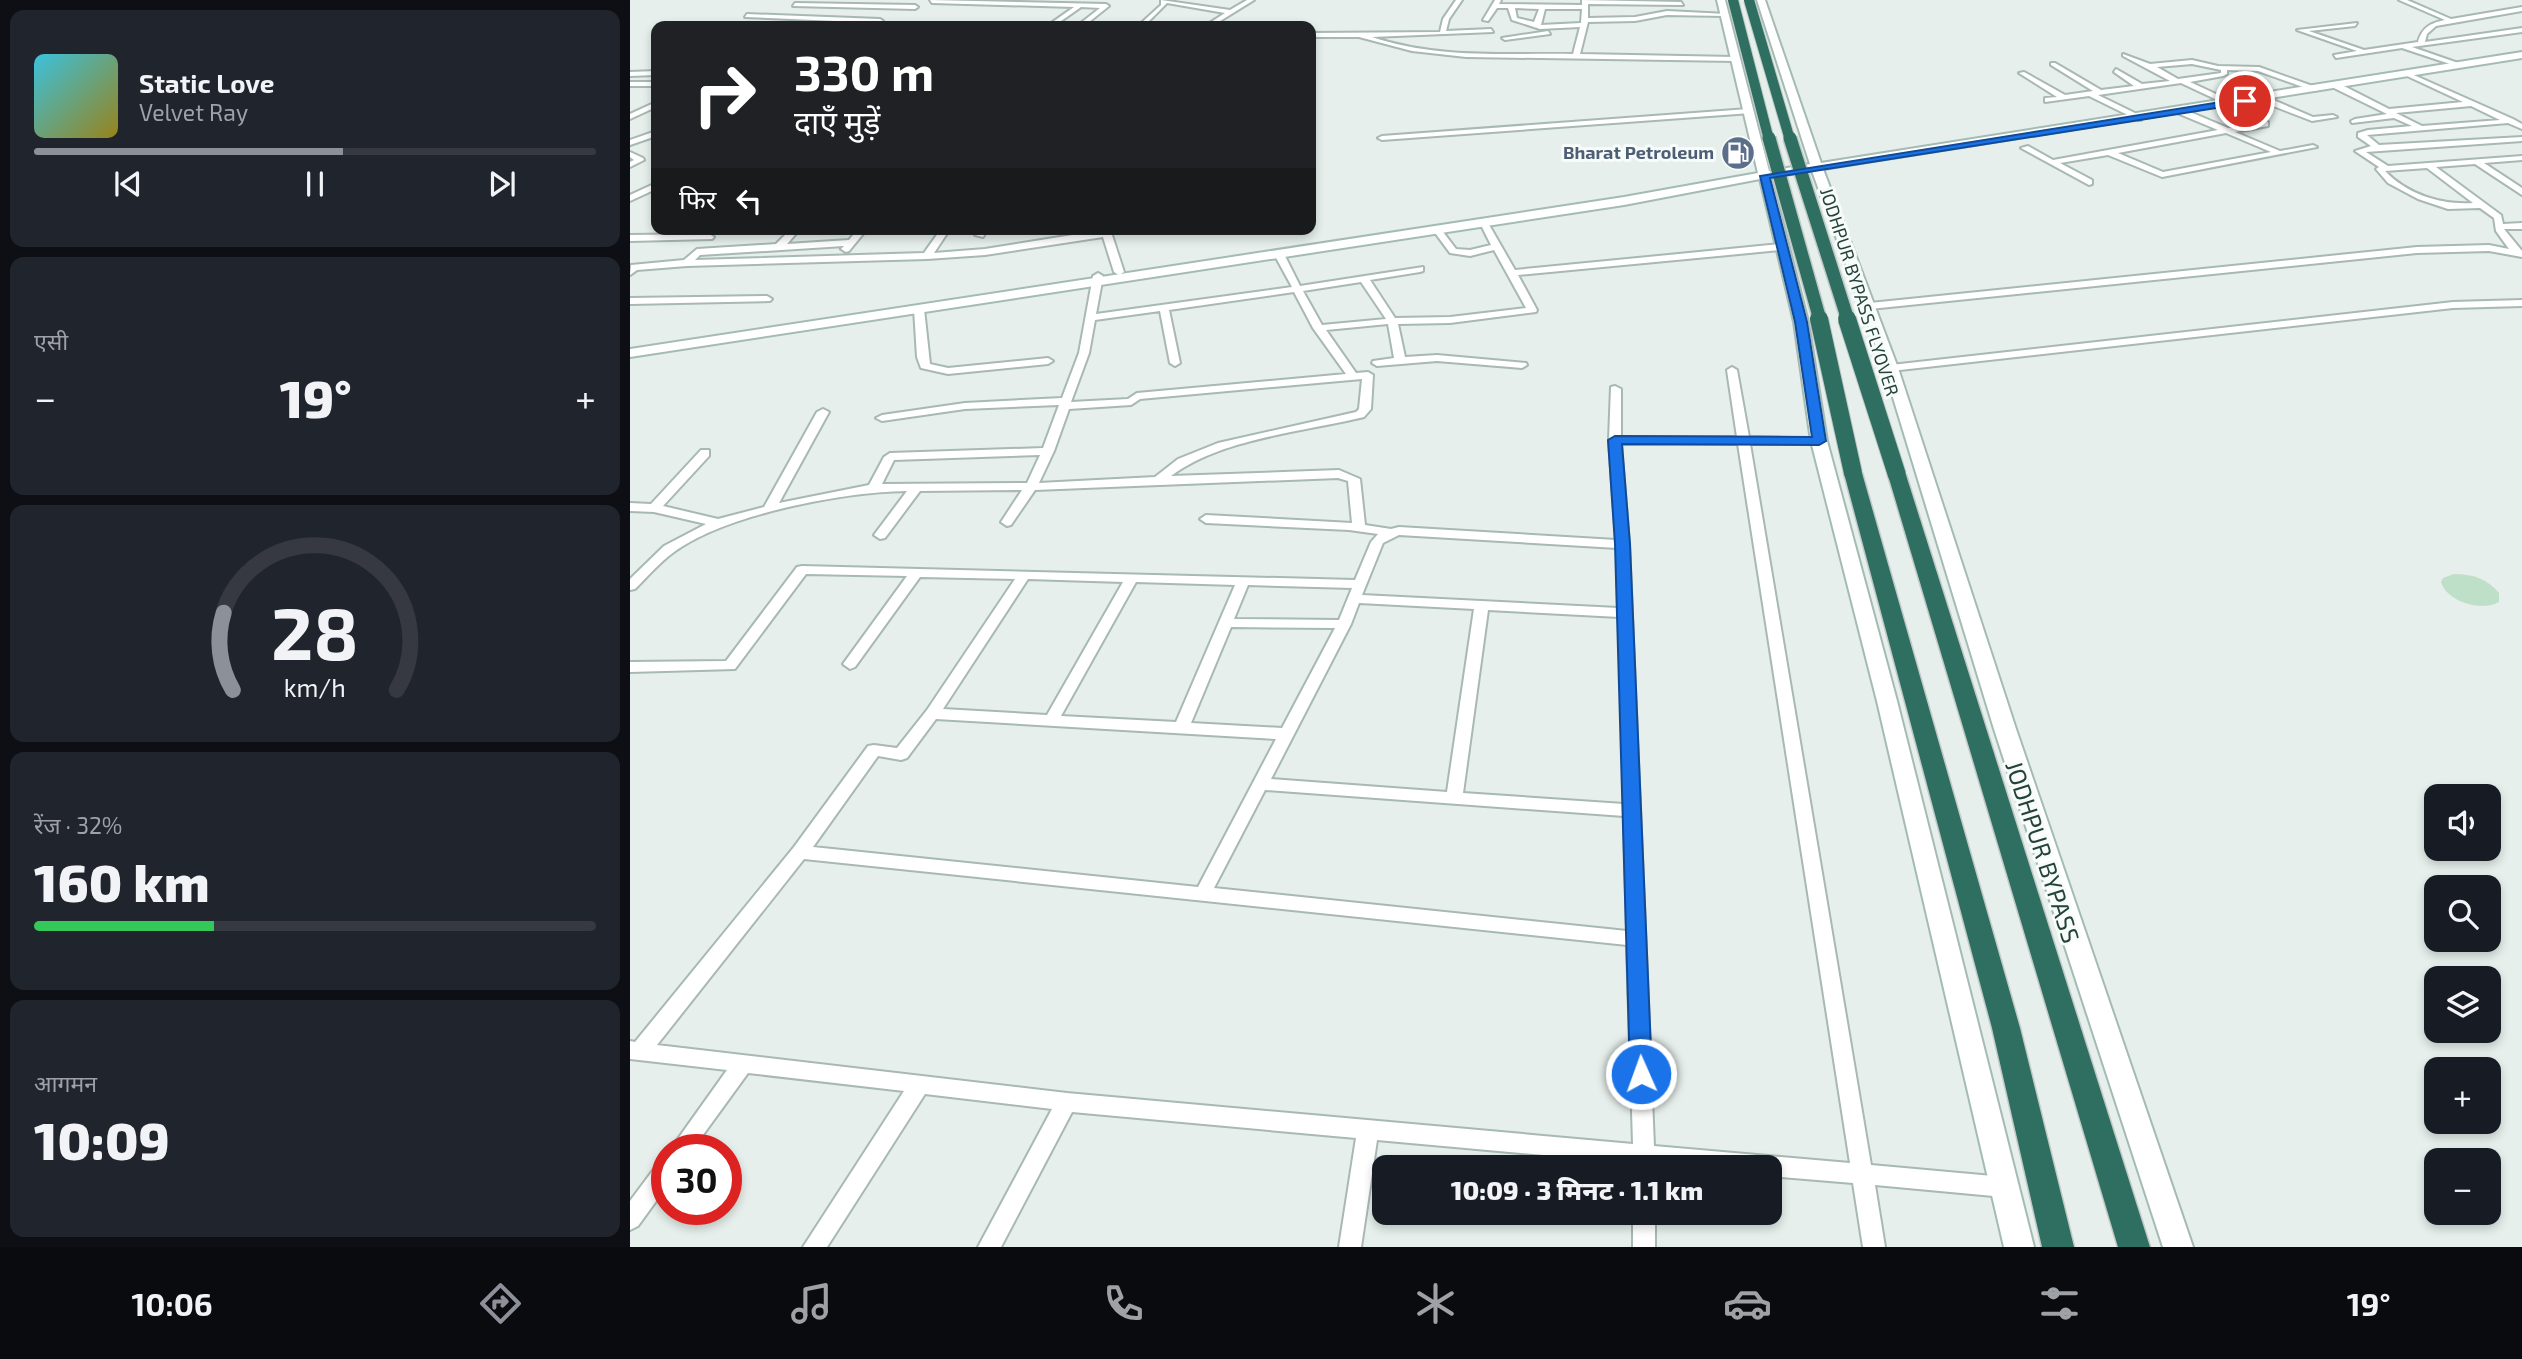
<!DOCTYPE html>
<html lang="hi">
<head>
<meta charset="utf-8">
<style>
	:root { --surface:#171b24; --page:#20242c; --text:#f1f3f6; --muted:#9ea1a6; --line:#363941; --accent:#8c9099 }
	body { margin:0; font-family:"Exo 2","Noto Sans Devanagari",sans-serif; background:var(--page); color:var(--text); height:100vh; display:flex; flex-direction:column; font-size:26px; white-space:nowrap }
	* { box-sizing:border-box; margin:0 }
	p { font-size:23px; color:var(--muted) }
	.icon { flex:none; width:38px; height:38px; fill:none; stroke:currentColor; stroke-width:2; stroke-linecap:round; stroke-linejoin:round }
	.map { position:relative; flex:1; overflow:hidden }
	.details { display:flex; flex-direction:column; gap:10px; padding:10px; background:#0d0f14; width:630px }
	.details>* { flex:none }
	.banner { position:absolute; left:21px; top:21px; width:665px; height:214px; border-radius:14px; box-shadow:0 4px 10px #0003; background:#202124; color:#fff; overflow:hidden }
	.buttons { position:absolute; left:1794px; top:784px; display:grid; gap:14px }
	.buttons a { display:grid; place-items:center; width:77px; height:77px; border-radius:14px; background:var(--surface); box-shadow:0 4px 10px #0003; font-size:35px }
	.speed { position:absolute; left:21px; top:1134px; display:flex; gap:14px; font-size:35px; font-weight:700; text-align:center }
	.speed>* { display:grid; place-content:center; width:91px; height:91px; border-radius:50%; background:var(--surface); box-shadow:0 4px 10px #0003; line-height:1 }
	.speed .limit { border:10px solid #d22; background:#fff; color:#111 }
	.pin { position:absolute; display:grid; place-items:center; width:60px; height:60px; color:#fff; margin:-30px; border:4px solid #fff; border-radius:50%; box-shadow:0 2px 7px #0007 }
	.me { position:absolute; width:77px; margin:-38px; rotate:358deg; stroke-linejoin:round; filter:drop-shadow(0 0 5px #0008) }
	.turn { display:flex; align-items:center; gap:24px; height:147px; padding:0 28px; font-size:32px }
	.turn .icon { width:91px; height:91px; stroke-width:2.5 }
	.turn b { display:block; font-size:49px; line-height:60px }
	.then { display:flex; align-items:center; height:66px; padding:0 28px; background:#0003; gap:14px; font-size:26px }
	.big { font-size:52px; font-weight:800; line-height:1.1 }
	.details .card { flex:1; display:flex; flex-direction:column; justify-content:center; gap:10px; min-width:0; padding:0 24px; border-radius:14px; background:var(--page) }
	.details .dial { align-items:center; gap:0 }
	.dial svg { height:182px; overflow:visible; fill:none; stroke:var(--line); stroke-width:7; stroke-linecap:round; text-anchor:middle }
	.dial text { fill:var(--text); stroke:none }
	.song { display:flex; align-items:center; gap:21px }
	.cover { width:84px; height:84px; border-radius:10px; background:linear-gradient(135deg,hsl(190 70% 55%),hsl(50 70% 35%)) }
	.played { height:7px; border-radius:4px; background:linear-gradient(90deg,var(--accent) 55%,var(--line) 55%) }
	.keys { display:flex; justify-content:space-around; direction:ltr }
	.heat { display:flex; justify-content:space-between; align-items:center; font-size:38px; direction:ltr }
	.charge { height:10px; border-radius:5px; background:linear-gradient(90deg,#34c759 32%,var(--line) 0) }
	.trip { position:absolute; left:742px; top:1155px; width:410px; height:70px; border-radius:14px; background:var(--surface); box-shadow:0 4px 10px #0003; font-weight:800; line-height:70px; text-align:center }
	.dock { display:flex; height:112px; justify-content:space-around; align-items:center; background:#090b0e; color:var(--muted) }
	.dock .icon { width:49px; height:49px }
	.dock .on { color:var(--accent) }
	.dock b { font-size:32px; color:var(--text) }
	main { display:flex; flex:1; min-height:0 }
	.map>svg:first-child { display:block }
	.green { fill:#bfe0c8 }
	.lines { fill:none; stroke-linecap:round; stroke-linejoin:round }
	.street-casing { stroke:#a8b8b2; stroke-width:4 }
	.secondary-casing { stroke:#a4bbb3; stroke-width:4 }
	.highway-casing { stroke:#c2cac8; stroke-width:3 }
	.street { fill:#fff; fill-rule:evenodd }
	.secondary { fill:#fff; fill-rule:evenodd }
	.highway { fill:#2f6f62; fill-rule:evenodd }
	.highway-bridge-far2-casing { stroke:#c2cac8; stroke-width:12; stroke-linecap:butt }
	.highway-bridge-far1-casing { stroke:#c2cac8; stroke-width:16; stroke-linecap:butt }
	.highway-bridge-casing { stroke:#c2cac8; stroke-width:20; stroke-linecap:butt }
	.highway-bridge-far2 { stroke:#2f6f62; stroke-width:10 }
	.highway-bridge-far1 { stroke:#2f6f62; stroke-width:13 }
	.highway-bridge { stroke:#2f6f62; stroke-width:18 }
	.route { fill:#1a73e8; stroke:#114b97; stroke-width:2 }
	.labels { text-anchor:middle; stroke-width:6; stroke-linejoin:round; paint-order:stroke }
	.far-service-label { font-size:18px; font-weight:bold; fill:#4e5e75; stroke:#f7fbf9; text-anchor:end }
	.far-street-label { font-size:18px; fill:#24423a; stroke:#f7fbf9 }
	.near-street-label { font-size:24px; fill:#24423a; stroke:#f7fbf9 }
</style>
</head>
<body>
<main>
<section class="details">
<div class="card">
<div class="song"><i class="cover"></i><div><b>Static Love</b><p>Velvet Ray</p></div></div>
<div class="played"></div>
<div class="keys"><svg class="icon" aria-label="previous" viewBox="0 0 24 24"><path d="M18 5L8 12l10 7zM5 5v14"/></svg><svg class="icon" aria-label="pause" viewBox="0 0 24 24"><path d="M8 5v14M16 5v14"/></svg><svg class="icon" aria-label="next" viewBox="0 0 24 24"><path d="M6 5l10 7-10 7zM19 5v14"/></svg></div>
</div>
<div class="card"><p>एसी</p>
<div class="heat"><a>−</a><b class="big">19°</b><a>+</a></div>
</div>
<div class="card dial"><svg viewBox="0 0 100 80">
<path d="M14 69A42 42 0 1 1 86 69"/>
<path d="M14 69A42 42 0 0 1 10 35" stroke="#8c9099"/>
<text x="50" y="56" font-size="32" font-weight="700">28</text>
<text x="50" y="72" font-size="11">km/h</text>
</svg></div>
<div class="card"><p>रेंज · 32%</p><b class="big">160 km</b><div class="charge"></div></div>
<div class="card"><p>आगमन</p><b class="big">10:09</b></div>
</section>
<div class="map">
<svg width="1892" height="1247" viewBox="0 0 1892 1247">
	<rect width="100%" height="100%" fill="#e6efeb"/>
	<path class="green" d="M1824 574C1842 574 1858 579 1869 593V602C1852 612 1817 602 1811 582L1813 578Z"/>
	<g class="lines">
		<g class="street-casing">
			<g id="street">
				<path d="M300 0 476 4 479 6 454 26H447L470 8 451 7 424 26H417L444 7 302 3Z"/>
				<path d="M531 0 600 10 617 0H624L582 26H575L595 13 537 3 514 26H508L531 5Z"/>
				<path d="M826 0H832L819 19 816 31 861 29 863 32 742 37C807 59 876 53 943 54L950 27 910 29 882 20 878 8H867L858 21 853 20 865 0H871L869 4 952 5V0L1051 2 1053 5 958 4V18L1005 17 1037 11 1097 14 1094 16 1037 15 1005 21 958 22 950 54 1105 57 1108 59 1105 61 836 57 782 51 729 37H681V33L810 32 813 19ZM885 8 909 9 904 22 887 18ZM915 9H952L951 23 911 25Z"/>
				<path d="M1769 0H1777L1821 19 1892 7V11L1806 26 1797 34 1795 42 1892 28V32L1782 47 1831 64 1829 67 1772 48 1706 58 1704 55 1727 51 1667 30 1727 23 1725 26 1679 31 1734 50 1788 42C1792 27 1801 23 1815 20Z"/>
				<path d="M165 3 285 5 288 7 285 9 163 6Z"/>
				<path d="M117 14 250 19 253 21 250 23 115 17Z"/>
				<path d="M918 31 920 34 875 40 872 38Z"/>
				<path d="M1493 54 1520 64 1562 60 1588 66 1629 67 1691 89 1684 91 1628 71 1597 70V74L1593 76 1560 82 1601 101 1602 103 1598 105 1551 83 1468 95 1511 116V120H1508L1459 96 1415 102V98L1427 97 1389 73 1394 72 1435 95 1463 91 1421 65V63H1425L1471 90 1504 86 1484 72 1486 69 1512 84 1540 81 1493 56ZM1562 64 1591 70V73L1548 79 1527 67Z"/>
				<path d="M26 71V75L0 76V72Z"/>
				<path d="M1777 72 1883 119 1892 124V129L1878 123 1737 135 1749 145 1892 137V141L1736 152 1758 166 1892 156V160L1854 163 1892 188V195L1845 164 1806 167 1871 215 1873 224 1892 223V229H1874L1892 251V257L1859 251 1787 253 1240 309 1235 306 1240 303 1787 247 1859 245 1879 249 1866 231 1864 218 1850 208 1818 209 1788 199 1758 183 1746 169 1749 167 1725 151 1741 146 1728 137V133L1738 130 1782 126 1764 118 1722 123 1721 121 1725 119 1757 114 1704 88V84H1710L1759 109 1833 102 1775 75ZM1841 106 1870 120 1792 126 1766 113ZM1797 168 1843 203C1812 205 1778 195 1755 171Z"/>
				<rect x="0" y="82" width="26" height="4"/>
				<path d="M1628 96H1634L1683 117 1703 115 1707 117 1682 121 1628 100Z"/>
				<path d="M26 102V107L0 119V114Z"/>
				<path d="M1118 109H1121V113L752 140 748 138 752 136Z"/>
				<path d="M1547 109H1553L1598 128 1638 122V126L1605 132 1650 151 1683 145 1687 147 1532 177 1478 155 1430 163 1462 180V184L1459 185 1391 148 1398 146 1423 160 1588 130 1547 113ZM1596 133 1641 152 1533 172 1488 153Z"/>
				<path d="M26 131V136L0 145V140Z"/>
				<path d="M0 152 13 158 14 160 0 167V162L4 160 0 157Z"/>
				<path d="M26 183V189L0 201V195Z"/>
				<path d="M854 220 858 223 885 270 1151 244 1156 247 1151 250 888 275 907 310 906 312 820 323 768 324 775 357 807 355 896 363 897 365 892 368 807 361 747 366 742 363 743 361 764 358 758 324 696 330 726 373 738 372 743 375 741 409 734 417C673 432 592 438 541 476L709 470 730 479 735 525 761 529 769 527 986 540 979 440 981 387 985 386 991 389V437H1107L1097 370 1102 367 1107 370 1119 437 1193 439 1195 441 1189 444H1120L1241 1165 1374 1177 1381 1180 1385 1187 1381 1194 1374 1197 1245 1185 1255 1247H1233L1223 1183 1139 1176V1167L1024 1165V1167H1004L1003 1163 747 1140 731 1247H709L726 1138 442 1112 371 1247H348L422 1109 295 1094 197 1247H173L274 1091 118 1073 62 1150H40L97 1070 0 1059V1041L5 1042 164 847 238 746 244 745 267 748 297 710 385 579 290 577 225 667 220 669 213 664 277 576 176 574 105 669 0 672V662L96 661 167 567 172 566 725 580 741 542 748 534 719 530 576 523 570 519 576 515 722 523 718 481 708 478 405 490 381 525 377 526 371 522 392 490 290 491 255 538 250 539 244 535 277 491C213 492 96 514 44 552 30 562 17 577 5 589L0 590V579L34 546 76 524 24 512 0 511V503L21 504 71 450H79V456L33 506 88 519 134 507 187 412 193 409 199 412 149 503 239 485 254 457 260 453 413 448 429 405 335 409 252 421 246 418 252 415 335 403 432 398 449 353 463 276 468 273 473 276 466 314 662 287 644 254 649 251 654 254 670 286 793 267V271L790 272 740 280 765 318 820 317 896 308 864 250 840 256 820 253 803 230 810 228 826 249 840 250 861 245 850 223ZM731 282 756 319 692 325 673 291ZM664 292 683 328 716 374 507 393 498 399 441 402 459 353 465 320 530 311 540 363 545 366 550 363 539 310ZM732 379 729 409 726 412 588 443 548 459 525 477 409 483 424 451 439 409 501 405 510 399ZM991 444H1108L1220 1163 1024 1146 999 544ZM410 455 397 483 252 484 264 460ZM769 535 987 548 988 608 732 595 753 543ZM398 579 493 582 417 715 313 709ZM506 582 605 585 546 722 431 716ZM618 585 722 588 709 620 604 619ZM729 603 844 609 817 792 641 779 721 624ZM858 610 989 617 994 804 833 793ZM601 627 705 628 652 728 561 723ZM306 719 646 739 568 887 183 847 248 756 271 760 277 758ZM635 790 994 816 997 931 584 888ZM174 859 997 945 1003 1144 437 1093 27 1045Z"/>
				<path d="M161 229H170L157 244 219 240 228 229H237L219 251 216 252 211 249 214 246 70 255 65 260 294 253 311 229H320L304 253 355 249 480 229 494 272 489 275 484 272 473 237 355 255 297 259 57 266 7 270 0 275 1 265 54 260 67 249 146 244Z"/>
				<path d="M348 229H357L353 237 345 235Z"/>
				<path d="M79 234 84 237 82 239 0 241V235Z"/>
				<path d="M137 296 142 299 140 301 0 304V298Z"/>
				<path d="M1892 300V306L1823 308 1261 371 1256 368 1261 365 1823 302Z"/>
				<path d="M289 306 294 309 300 364 318 368 418 358 423 361 418 364 318 374 291 368 287 357 284 309Z"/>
				<path d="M37 1158V1186L8 1226 0 1230V1201L30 1161Z"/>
				<rect x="1003" y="1213" width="22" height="34"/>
			</g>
		</g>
		<g class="secondary-casing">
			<path id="secondary" d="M1087 0H1095L1139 171 1180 164 1127 0H1135L1191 163 1892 52V58L1193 169 1268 368 1386 729 1563 1247H1533L1364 729 1254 368 1182 171 1141 177 1178 322 1197 441 1267 701 1404 1247H1374L1247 701 1181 441 1164 322 1130 179 994 205 0 357V349L994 197 1128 173Z"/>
		</g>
		<g class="highway-casing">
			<g id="highway">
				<path d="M1223 468 1232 473 1390 1028 1444 1247H1412L1362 1028 1214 473Z"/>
				<path d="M1267 470 1276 475 1520 1247H1488L1258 475Z"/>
			</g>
		</g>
		<use href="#street" class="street"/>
		<use href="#secondary" class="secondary"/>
		<use href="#highway" class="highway"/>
		<g class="highway-bridge-far2-casing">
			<g id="highway-bridge-far2">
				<path d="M1103 0 1139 140"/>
				<path d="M1119 0 1160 140"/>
			</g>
		</g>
		<g class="highway-bridge-far1-casing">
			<g id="highway-bridge-far1">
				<path d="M1139 138 1190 320"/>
				<path d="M1160 138 1218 320"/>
			</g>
		</g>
		<g class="highway-bridge-casing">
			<g id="highway-bridge">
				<path d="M1189 319 1223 473"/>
				<path d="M1217 319 1267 475"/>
			</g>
		</g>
		<use href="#highway-bridge-far2" class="highway-bridge-far2"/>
		<use href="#highway-bridge-far1" class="highway-bridge-far1"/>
		<use href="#highway-bridge" class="highway-bridge"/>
	</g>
	<path class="route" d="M1615 98 1618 103 1140 178 1177 322 1196 441 1189 445 992 444 1000 544 1022 1074 1019 1081 1011 1084 1003 1081 1000 1074 985 544 978 440 985 436 1182 437 1165 322 1130 176Z"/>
	<defs>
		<g id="fuel-disc" transform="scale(1.75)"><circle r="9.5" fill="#5c6f8a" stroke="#f7fbf9"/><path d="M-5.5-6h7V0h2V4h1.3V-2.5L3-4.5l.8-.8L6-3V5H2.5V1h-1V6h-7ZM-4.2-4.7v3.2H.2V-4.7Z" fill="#fff"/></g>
	</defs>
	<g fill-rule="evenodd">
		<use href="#fuel-disc" x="1108" y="153"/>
	</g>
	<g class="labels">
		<g class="far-service-label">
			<text x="1084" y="159">Bharat Petroleum</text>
		</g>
		<g class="far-street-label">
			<text transform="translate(1229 292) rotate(72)" y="6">JODHPUR BYPASS FLYOVER</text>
		</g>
		<g class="near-street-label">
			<text transform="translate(1412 852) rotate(72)" y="8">JODHPUR BYPASS</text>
		</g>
	</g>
</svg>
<div class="buttons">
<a><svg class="icon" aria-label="sound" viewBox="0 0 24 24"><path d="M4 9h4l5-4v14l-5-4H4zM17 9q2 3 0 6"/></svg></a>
<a><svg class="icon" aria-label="search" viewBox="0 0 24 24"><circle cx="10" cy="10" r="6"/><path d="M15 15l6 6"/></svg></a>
<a><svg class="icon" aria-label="layers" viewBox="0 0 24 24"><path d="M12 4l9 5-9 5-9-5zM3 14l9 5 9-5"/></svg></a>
<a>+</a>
<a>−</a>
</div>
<div class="speed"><div class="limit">30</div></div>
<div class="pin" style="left:1615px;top:101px;background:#d93025"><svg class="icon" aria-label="arrive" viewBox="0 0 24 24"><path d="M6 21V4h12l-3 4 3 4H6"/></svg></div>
<svg class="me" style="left:1011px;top:1074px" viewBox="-20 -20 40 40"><circle r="17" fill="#1a73e8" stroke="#fff" stroke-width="3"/><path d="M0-11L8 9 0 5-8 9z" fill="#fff"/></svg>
<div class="trip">10:09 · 3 मिनट · 1.1 km</div>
<div class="banner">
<div class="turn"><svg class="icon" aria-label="right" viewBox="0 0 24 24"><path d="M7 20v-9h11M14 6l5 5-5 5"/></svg><div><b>330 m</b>दाएँ मुड़ें</div></div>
<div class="then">फिर<svg class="icon" aria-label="left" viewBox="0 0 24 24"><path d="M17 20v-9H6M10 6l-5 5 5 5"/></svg></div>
</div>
</div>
</main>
<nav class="dock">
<b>10:06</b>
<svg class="icon on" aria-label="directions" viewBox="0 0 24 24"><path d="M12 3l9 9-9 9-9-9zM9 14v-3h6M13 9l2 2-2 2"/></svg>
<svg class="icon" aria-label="music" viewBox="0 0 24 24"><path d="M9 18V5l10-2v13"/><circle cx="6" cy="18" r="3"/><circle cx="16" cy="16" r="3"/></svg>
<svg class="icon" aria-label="phone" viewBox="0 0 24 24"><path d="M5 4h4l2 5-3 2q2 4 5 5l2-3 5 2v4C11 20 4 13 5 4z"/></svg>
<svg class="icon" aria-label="climate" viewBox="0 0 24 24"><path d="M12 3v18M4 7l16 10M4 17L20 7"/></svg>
<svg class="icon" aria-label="car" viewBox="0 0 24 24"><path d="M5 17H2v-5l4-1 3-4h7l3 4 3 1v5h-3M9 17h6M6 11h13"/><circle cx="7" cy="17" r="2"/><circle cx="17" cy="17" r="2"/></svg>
<svg class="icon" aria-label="filters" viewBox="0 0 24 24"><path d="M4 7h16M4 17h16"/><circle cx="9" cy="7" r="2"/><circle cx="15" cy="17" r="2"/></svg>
<b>19°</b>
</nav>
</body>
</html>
